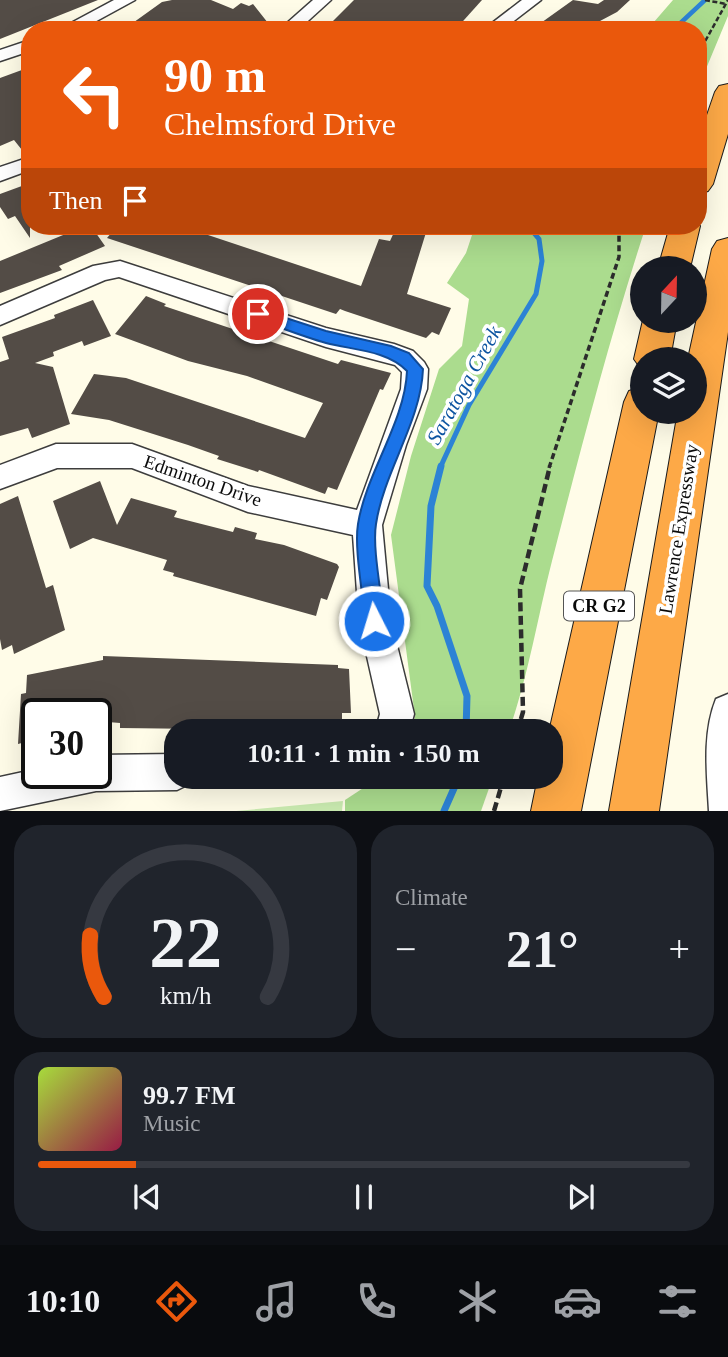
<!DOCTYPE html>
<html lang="en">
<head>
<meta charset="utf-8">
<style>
	:root { --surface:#171b24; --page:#20242c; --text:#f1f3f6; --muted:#9ea1a6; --line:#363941; --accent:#ea580c }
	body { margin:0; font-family:"Times New Roman",serif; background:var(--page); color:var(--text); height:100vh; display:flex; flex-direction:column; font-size:26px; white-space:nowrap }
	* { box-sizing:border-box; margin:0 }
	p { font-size:23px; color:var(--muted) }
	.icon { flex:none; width:38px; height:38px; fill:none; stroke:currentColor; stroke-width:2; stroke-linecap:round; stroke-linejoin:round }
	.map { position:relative; height:811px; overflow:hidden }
	.side { display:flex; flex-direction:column; gap:14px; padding:14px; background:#0d0f14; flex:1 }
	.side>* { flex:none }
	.top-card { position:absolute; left:21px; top:21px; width:686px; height:214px; border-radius:28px; box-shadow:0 7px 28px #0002; background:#ea580c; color:#fff; overflow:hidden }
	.needle { width:46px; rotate:22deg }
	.buttons { position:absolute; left:630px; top:256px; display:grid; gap:14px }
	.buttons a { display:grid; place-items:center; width:77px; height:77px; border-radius:50%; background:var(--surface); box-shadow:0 7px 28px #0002; font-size:35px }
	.speed { position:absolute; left:21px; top:698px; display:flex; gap:14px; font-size:35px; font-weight:700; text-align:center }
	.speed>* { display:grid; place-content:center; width:91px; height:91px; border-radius:50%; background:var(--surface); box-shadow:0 7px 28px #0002; line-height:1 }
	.speed .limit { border:4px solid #111; border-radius:10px; background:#fff; color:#111 }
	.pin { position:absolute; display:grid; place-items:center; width:60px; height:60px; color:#fff; margin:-30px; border:4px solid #fff; border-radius:50%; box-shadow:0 2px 7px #0007 }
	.me { position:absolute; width:77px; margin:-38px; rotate:355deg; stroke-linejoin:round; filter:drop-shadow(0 0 5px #0008) }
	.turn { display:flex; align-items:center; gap:24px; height:147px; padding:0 28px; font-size:32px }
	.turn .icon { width:91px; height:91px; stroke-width:2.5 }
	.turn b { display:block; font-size:49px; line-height:60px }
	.then { display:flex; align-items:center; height:66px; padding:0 28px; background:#0003; gap:14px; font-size:26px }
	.big { font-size:52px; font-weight:600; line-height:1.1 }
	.side .widget { flex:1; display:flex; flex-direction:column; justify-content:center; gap:10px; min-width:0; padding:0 24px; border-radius:28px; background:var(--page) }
	.side .dial { align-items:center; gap:0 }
	.dial svg { height:182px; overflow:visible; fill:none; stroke:var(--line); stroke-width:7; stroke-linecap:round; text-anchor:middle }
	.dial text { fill:var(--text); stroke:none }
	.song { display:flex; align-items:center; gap:21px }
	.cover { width:84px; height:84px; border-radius:10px; background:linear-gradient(135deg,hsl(80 70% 55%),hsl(340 70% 35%)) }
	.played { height:7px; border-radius:4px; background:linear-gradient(90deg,var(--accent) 15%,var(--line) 15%) }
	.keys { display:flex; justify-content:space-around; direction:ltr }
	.heat { display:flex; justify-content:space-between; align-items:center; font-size:38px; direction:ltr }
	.side .tiles { flex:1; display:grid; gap:14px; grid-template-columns:1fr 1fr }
	.widget:last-child { grid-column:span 2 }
	.trip { position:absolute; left:164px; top:719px; width:399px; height:70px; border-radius:28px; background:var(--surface); box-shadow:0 7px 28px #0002; font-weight:600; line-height:70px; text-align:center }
	.menu { display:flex; height:112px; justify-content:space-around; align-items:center; background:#090b0e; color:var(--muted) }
	.menu .icon { width:49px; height:49px }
	.menu .on { color:var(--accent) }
	.menu b { font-size:32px; color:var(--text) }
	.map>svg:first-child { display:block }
	.green { fill:#caebb0 }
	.forest { fill:#abdc8e }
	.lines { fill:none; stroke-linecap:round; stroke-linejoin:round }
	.stream-far2 { stroke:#2c83d5; stroke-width:4.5 }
	.stream-far1 { stroke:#2c83d5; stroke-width:5 }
	.stream { stroke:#2c83d5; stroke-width:7 }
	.building { fill:#534c46 }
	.minor-casing { stroke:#3d3d3d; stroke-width:3 }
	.highway-casing { stroke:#1b1b1b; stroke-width:2 }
	.path-far2 { stroke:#2c2c2c; stroke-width:2.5; stroke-dasharray:5 2.5; stroke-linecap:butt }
	.path-far1 { stroke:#2c2c2c; stroke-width:3.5; stroke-dasharray:6 3.5; stroke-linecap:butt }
	.path { stroke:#2c2c2c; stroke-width:4.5; stroke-dasharray:9 4.5; stroke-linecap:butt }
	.minor { fill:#fff; fill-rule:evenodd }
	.highway { fill:#fda947; fill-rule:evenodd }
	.route { fill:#1a73e8; stroke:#114b97; stroke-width:2 }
	.labels { text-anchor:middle; stroke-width:7; stroke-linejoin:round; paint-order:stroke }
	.shield { fill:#fff; stroke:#545454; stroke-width:2 }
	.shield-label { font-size:18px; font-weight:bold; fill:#0a0a0a }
	.street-label { font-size:19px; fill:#0a0a0a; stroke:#fff }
	.water-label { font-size:21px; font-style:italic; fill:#0e55a1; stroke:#fff }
</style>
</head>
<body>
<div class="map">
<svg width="728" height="811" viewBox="0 0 728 811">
	<rect width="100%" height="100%" fill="#fffce8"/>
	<path class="green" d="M343 801 342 811H236Z"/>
	<g class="forest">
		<path d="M673 0H728V16L698 88V30H647Z"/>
		<path d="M475 226H646C610 336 581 448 552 561 537 620 529 673 509 731H411L415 717 391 535 411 456 439 369 462 346 469 299 447 283 466 253Z"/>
		<path d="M380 777H493L481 811H345V800Z"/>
	</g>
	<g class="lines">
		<path class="stream-far2" d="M673 30 705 0"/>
		<path class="stream-far1" d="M440 468 469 405 536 294 542 261 539 239 528 226"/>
		<g class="stream">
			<path d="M441 466 431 506 427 586 437 606 467 696 466 732"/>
			<path d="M444 811 459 777"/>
		</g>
	</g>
	<g class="building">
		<path d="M0 0H98L0 39Z"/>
		<path d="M172 0H211L233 9 241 3 249 6 253 4 268 23 240 30H212L178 21 174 24 167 22 154 30H123L162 2Z"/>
		<path d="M354 0H482L455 30H324Z"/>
		<path d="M573 0 598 4 604 0H630L617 12 583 30H531Z"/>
		<path d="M30 67V155H26L14 140 0 146V78Z"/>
		<path d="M30 183V238L15 216 8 219 0 207V194Z"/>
		<path d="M85 226H91L105 246 59 266 62 270 0 293V261Z"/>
		<path d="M117 226H201L196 231 361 286 379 239 390 241 397 226H428L407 294 451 308 439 335 432 332 426 338 345 311 340 309 336 314 107 238Z"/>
		<path d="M146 296 166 304 164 306 338 364 341 360 391 373 383 390 380 389 337 490 328 487 325 494 259 470 258 472 217 459 219 456 188 445 109 420 71 414 94 374 126 378 305 438 323 403 247 376 188 361 115 334Z"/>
		<path d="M93 300 111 336 84 346 82 341 53 352 54 356 35 363 53 367 70 424 32 438 28 428 0 436V362L9 359 2 337 55 318 54 315Z"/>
		<path d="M100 481 117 525 131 498 177 511 174 517 233 532 235 527 257 533 255 539 284 545 337 564 339 567 327 600 321 598 316 616 173 576 174 573 163 570 167 560 93 538 70 549 53 501Z"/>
		<path d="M18 496 46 588 53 585 65 630 14 654 12 645 2 650 0 639V504Z"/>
		<path d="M103 656 338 665V668L349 669 351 713H342V732H280L203 725 202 729 120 728V723L96 721V714H37V739L18 744 21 694 26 693 27 675 103 660Z"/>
	</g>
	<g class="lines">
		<g class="minor-casing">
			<g id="minor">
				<path d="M114 0H135L80 30H58Z"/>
				<path d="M313 0H331L298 30H279Z"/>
				<path d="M522 0H541L502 30H483Z"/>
				<path d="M30 40V51L0 61V50Z"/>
				<path d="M30 157V170L0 181V167Z"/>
				<path d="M120 261 326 328 394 344 413 351 424 362 428 369 427 389 406 445 382 525 391 621 414 714 409 732H375L380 714 359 621 353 535 248 512 132 468H57L0 489V465L56 444H132L248 486 357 510 401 389 402 372 395 365 326 347 119 277 105 280 0 325V306L93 266Z"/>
				<path d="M728 694V811H709C707 774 702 734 716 699Z"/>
				<path d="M177 754V777H193L189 784 177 790 96 791 0 811V777L37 769V774H96V755Z"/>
			</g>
		</g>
		<g class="highway-casing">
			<g id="highway">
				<path d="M728 84V134L713 184 708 191 698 194V141L715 92 719 86Z"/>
				<path d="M698 223 700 226 690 268H658L670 226H698Z"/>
				<path d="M728 238V332L659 811H609L678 411H695V359H688L712 249 717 241Z"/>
				<path d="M643 320H677L670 359H642V370L634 359Z"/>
				<path d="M642 387V411H659L581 811H531L538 777H551V732H549L624 402 629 391Z"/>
			</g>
		</g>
		<g class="path-far2">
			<path d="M705 0 726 4"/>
			<path d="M698 54 728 0"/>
		</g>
		<path class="path-far1" d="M549 468 619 257V226"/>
		<g class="path">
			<path d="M517 732 523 712 520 589 550 466"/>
			<path d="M494 811 504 777"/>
		</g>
		<use href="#minor" class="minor"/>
		<use href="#highway" class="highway"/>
	</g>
	<path class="route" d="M258 309 326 331 391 346 409 353 423 369C421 422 384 471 376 524 372 548 382 595 384 621L381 627 374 630 368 627 365 621C363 594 354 548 358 524 366 473 405 422 407 371 387 350 352 350 326 343 301 336 277 326 253 318V311Z"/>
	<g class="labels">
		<rect class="shield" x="564" y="591.5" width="70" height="29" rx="5"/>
		<g class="shield-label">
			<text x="599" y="612">CR G2</text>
		</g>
		<g class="street-label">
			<text transform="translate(203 480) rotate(19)" y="7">Edminton Drive</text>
			<text transform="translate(678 529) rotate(-81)" y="7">Lawrence Expressway</text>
		</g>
		<g class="water-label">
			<text transform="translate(464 385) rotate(-61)" y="7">Saratoga Creek</text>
		</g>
	</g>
</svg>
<div class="buttons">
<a><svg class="needle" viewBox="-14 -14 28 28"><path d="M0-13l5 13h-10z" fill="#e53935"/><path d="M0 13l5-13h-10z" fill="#9ea1a6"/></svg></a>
<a><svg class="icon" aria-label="layers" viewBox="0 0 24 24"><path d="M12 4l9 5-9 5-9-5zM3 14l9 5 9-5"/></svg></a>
</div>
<div class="speed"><div class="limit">30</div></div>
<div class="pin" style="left:258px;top:314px;background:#d93025"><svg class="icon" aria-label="arrive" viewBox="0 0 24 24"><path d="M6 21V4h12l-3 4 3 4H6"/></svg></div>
<svg class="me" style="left:374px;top:621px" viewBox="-20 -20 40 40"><circle r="17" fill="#1a73e8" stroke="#fff" stroke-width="3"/><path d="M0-11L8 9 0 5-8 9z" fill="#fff"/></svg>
<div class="trip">10:11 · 1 min · 150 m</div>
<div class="top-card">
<div class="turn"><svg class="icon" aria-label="left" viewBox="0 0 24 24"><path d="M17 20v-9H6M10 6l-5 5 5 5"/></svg><div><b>90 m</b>Chelmsford Drive</div></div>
<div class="then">Then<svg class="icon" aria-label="arrive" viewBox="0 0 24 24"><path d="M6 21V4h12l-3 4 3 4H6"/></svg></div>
</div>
</div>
<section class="side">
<div class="tiles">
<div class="widget dial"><svg viewBox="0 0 100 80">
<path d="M14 69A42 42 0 1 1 86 69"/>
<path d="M14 69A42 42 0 0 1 8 42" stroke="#ea580c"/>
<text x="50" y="56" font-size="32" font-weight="700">22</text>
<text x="50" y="72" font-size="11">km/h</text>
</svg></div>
<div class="widget"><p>Climate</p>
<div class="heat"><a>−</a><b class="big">21°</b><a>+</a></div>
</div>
<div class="widget">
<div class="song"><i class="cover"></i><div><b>99.7 FM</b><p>Music</p></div></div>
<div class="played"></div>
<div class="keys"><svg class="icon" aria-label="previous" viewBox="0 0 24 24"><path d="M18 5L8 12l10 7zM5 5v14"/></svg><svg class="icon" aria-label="pause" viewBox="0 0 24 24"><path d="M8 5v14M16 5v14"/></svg><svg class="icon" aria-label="next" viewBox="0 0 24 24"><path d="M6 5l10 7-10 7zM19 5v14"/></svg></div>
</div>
</div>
</section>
<nav class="menu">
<b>10:10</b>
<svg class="icon on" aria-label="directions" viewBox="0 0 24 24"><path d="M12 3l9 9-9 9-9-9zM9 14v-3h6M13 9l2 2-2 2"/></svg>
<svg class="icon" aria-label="music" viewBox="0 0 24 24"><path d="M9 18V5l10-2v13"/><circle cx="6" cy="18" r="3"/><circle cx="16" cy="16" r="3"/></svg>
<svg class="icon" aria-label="phone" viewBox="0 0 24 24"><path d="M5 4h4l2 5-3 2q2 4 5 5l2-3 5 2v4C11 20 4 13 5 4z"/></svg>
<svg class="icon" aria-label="climate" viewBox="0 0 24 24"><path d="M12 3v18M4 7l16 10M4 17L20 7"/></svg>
<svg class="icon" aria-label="car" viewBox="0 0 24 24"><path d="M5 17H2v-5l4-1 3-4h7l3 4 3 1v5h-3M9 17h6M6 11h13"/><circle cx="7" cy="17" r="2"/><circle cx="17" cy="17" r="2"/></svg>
<svg class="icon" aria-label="filters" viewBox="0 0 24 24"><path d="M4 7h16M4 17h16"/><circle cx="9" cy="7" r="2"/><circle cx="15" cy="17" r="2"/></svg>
</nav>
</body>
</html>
